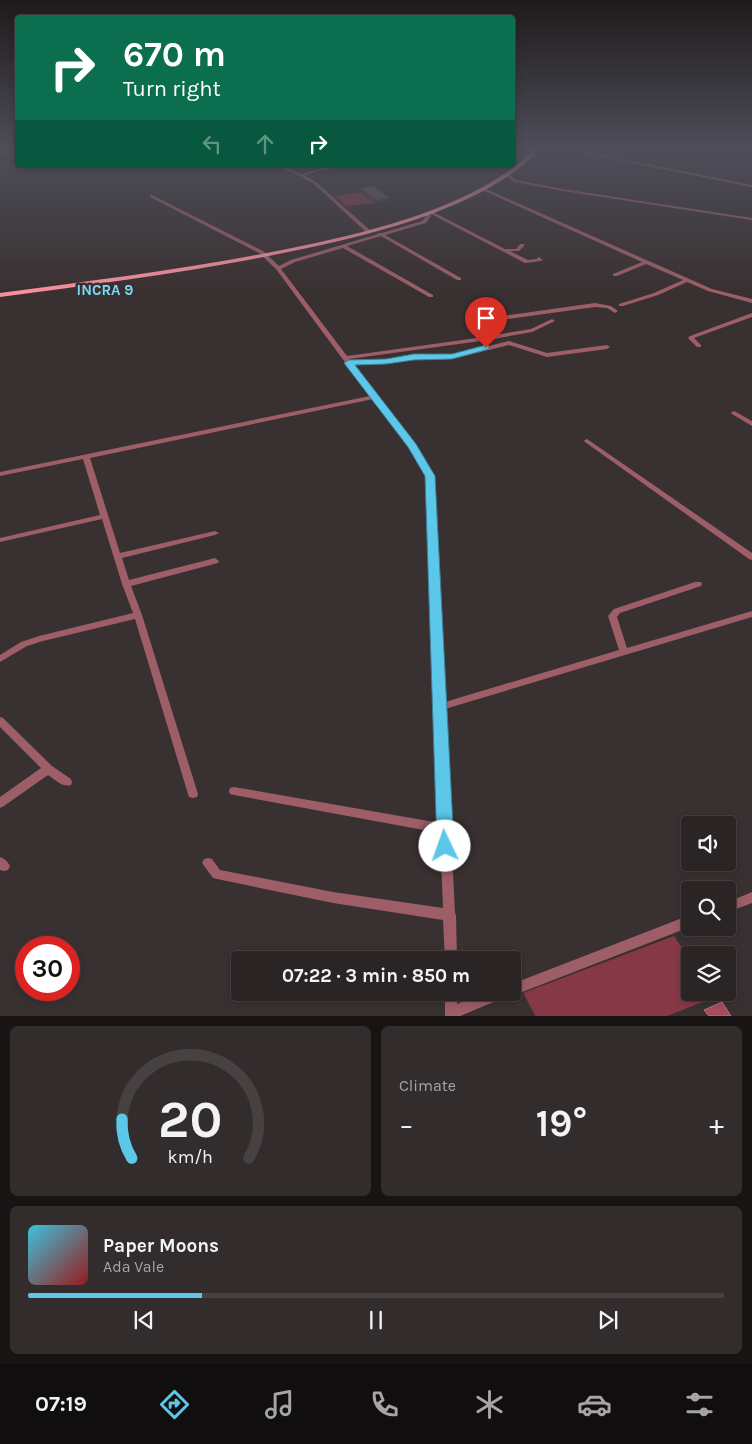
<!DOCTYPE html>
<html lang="en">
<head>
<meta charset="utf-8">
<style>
	:root { --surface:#2b2425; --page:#332c2d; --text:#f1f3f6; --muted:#a6a4a7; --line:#474142; --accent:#5cc7e8 }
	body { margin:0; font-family:Karla,sans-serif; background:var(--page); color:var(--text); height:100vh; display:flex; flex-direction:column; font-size:19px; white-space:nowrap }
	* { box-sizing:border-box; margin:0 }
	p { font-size:16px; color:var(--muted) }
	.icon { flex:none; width:28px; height:28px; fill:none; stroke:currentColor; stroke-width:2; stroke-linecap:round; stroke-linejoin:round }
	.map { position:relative; height:1016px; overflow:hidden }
	.details { display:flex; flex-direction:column; gap:10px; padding:10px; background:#181414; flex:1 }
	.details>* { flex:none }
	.guide { position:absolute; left:15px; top:15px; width:500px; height:152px; border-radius:5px; box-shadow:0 2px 8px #0003,0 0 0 1px var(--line); background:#0b6e4f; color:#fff; overflow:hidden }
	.controls { position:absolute; left:681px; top:816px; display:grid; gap:10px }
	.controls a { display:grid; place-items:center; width:55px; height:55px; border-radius:5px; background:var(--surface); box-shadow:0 2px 8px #0003,0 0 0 1px var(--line); font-size:25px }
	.speed { position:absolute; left:15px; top:936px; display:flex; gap:10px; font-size:25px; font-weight:700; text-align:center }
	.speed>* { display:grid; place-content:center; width:65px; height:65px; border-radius:50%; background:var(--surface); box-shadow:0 2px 8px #0003,0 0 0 1px var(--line); line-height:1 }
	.speed .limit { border:8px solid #d22; background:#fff; color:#111 }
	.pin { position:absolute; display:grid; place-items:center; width:42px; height:42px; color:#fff; margin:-51px -21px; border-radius:50% 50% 50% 0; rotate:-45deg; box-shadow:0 0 5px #0007 }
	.pin .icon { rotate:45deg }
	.me { position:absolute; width:55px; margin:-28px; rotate:357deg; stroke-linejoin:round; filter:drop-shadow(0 0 4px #0008) }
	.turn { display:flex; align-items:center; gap:18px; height:105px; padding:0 25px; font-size:22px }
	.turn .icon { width:65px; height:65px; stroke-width:2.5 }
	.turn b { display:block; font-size:35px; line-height:42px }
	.lanes { display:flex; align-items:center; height:48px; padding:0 25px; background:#0003; justify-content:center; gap:25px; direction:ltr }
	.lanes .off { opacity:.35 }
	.big { font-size:38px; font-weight:700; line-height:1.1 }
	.details .card { flex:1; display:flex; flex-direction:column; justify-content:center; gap:8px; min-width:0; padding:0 18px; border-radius:8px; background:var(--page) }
	.details .dial { align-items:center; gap:0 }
	.dial svg { height:130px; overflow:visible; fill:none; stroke:var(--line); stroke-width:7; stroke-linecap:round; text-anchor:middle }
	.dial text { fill:var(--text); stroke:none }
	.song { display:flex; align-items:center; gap:15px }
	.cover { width:60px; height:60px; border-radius:8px; background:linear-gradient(135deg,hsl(190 70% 55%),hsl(0 70% 35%)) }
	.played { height:5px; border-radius:2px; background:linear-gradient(90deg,var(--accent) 25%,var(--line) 25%) }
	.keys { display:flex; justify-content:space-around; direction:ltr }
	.heat { display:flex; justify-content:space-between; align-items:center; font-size:28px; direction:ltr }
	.details .tiles { flex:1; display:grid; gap:10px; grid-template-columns:1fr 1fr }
	.card:last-child { grid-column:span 2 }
	.trip { position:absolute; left:231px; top:951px; width:290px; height:50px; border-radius:5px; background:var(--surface); box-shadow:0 2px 8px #0003,0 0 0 1px var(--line); font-weight:700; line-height:50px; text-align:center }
	.dock { display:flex; height:80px; justify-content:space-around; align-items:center; background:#110e0f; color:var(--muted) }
	.dock .icon { width:35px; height:35px }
	.dock .current { color:var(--accent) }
	.dock b { font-size:22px; color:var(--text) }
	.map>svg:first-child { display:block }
	.green { fill:#873847 }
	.water { fill:#aa4b5d; stroke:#b87380 }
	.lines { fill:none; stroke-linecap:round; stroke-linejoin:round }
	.stream { stroke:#b87380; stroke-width:1 }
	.minor { fill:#9d5e67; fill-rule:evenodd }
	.major { fill:#f78f9f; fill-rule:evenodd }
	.wall { fill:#534a4b }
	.shaded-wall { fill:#433c3d }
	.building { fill:#605657; stroke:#433c3d }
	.route { fill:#5cc7e8; stroke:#3c8197 }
	.labels { text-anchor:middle; stroke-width:5; stroke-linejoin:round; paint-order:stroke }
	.far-neighbourhood-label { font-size:15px; font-weight:bold; fill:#7adaf8; stroke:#393031 }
</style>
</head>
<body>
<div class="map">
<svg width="752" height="1017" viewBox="0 0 752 1017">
	<rect width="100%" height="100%" fill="#393031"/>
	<g class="green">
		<path d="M361 192 375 203 346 206 334 196Z"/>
		<path d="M674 936 690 960V992L713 993 716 997 667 1016 536 1017 523 993Z"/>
	</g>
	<path class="water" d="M722 1002 731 1016H709L704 1010Z"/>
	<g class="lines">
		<path class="stream" d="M0 153 18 150"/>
		<g class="minor">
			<path d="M522 149H533L538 151 536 152Z"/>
			<path d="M561 149H571L752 185V187Z"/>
			<path d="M637 149H643L638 151Z"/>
			<path d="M275 165H280L301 174 334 165H341L304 175 316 182 371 231V233H367L314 184 300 176Z"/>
			<path d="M507 174H509L516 180 563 189 752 218V220L563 191 514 182 507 176Z"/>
			<path d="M482 188H484L712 289 752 299V303L708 291 687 282 658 295 623 306H619V304L654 293 683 280 646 264 617 276H613V274L642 262 482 190Z"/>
			<path d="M150 195H152L263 251 279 266 291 260 378 234V233H382L422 221 426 216 423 215V213L431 215V216L426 223 385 235 461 278V280H457L381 236 347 246 433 295V297H429L343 248 295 262 281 269 347 356 484 337 472 322 475 320 595 303 611 306 618 311 615 313 607 308 595 307 479 323 489 336 531 329 552 319 555 321 532 332 488 340 349 359 351 361 387 359 414 355H452L509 341 547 353 607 345 610 347 607 349 547 357 509 345 452 359H414L387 363 353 365 414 446 434 476 445 702 619 650 608 616 614 609 695 582H701L702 584 701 586 620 613 617 617 627 648 752 611V617L445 709 455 913 456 915 457 960H445L443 920 333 903 217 879 213 878 202 863 204 859 208 858 212 859 220 870 333 892 443 908 440 833 234 795 230 794 229 791 230 788 234 787 440 823 426 476 409 448 373 399 90 458 120 553 215 531 219 533 215 535 122 558 129 580 215 558 219 561 218 563 131 586 142 615 198 794 197 797 193 798 189 797 188 794 135 619 43 641 27 646 0 662V655L21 642 39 636 133 613 122 584 102 519 0 542V538L100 515 83 459 0 476V472L370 396 276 269 259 253 150 197Z"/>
			<path d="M431 211 505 249H516L520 244H524V246L519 251H510L528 260 537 259V258L539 257 543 260 541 261 525 263 429 213V211Z"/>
			<path d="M752 313V317L694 338 701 345V347H697L688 338 690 336Z"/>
			<path d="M734 411 752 421V426L732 414 731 413Z"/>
			<path d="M587 439 752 553V560L749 559 585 442 584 441 585 440Z"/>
			<path d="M0 717 3 718 52 766 71 779 72 782 71 785C63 788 54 779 48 775L4 806 0 808V797L41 768 0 727Z"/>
			<path d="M0 857C5 859 7 861 10 866L8 870 4 871 0 870Z"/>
			<path d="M752 892V903L728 912V902Z"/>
			<path d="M690 915V927L512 996 510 995 458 1017H445V992H457V1004L487 992H512V984Z"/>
		</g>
		<path class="major" d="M535 149H540C512 180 472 198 434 213 386 231 337 242 288 252 193 272 96 284 0 297V293C98 280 195 268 292 248 370 232 477 207 535 149Z"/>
	</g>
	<path class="wall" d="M361 188 389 200 375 202 361 190Z"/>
	<path class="shaded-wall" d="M389 198V200L375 202V200Z"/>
	<path class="building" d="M374 186 389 198 375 200 361 188Z"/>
	<linearGradient id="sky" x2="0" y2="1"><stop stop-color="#1f1a1b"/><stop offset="0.51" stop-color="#4e4e5a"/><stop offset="1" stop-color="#4e4e5a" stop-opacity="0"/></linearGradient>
	<rect width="752" height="292" fill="url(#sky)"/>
	<path class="route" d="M486 345 489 346V349L452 359 414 360 386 364 355 365 416 444 435 476 454 846 451 852 445 854 439 852 437 846 425 476 408 447 344 363 349 360 386 359 414 354H452Z"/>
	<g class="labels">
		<g class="far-neighbourhood-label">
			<text x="105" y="295">INCRA 9</text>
		</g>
	</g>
</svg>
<div class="controls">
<a><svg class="icon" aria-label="sound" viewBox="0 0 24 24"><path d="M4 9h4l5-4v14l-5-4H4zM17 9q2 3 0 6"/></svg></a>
<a><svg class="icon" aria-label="search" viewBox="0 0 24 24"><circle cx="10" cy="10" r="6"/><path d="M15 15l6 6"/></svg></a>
<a><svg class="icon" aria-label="layers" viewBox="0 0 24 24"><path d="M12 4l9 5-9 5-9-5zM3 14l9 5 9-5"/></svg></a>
</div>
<div class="speed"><div class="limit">30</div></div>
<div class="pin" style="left:486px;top:348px;background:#d93025"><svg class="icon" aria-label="arrive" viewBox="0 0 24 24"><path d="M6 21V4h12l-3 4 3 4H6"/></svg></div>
<svg class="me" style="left:445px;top:846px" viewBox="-20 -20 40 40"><circle r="19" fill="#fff"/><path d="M0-13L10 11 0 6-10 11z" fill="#5cc7e8"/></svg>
<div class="trip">07:22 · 3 min · 850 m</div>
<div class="guide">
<div class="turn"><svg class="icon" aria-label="right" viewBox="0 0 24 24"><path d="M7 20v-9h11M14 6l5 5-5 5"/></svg><div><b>670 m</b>Turn right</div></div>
<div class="lanes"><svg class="icon off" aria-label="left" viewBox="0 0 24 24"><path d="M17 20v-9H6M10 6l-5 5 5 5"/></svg><svg class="icon off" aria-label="ahead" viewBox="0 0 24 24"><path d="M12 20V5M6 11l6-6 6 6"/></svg><svg class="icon" aria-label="right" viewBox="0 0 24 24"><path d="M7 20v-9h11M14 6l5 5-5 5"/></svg></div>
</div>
</div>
<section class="details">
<div class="tiles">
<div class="card dial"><svg viewBox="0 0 100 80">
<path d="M14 69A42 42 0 1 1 86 69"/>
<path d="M14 69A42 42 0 0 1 8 45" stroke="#5cc7e8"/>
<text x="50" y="56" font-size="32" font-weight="700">20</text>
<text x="50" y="72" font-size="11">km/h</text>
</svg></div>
<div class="card"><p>Climate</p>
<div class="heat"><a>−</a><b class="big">19°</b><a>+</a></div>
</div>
<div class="card">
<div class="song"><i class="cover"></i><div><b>Paper Moons</b><p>Ada Vale</p></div></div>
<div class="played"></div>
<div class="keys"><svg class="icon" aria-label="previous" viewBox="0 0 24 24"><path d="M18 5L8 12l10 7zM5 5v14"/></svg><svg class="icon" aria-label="pause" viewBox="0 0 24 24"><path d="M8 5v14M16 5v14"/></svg><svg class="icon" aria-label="next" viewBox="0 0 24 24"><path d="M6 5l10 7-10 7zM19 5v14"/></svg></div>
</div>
</div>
</section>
<nav class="dock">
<b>07:19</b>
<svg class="icon current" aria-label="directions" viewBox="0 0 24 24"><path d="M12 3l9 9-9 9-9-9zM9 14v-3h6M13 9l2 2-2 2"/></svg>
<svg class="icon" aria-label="music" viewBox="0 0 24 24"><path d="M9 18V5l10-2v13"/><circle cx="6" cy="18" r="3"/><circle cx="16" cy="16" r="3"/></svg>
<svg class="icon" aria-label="phone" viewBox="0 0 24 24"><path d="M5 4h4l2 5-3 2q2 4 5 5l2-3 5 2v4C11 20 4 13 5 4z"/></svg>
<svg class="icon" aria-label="climate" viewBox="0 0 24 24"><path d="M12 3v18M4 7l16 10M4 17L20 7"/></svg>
<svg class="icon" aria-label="car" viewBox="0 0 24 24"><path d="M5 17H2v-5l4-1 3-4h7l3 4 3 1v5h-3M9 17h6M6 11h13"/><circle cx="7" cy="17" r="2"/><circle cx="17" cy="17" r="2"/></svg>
<svg class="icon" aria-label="filters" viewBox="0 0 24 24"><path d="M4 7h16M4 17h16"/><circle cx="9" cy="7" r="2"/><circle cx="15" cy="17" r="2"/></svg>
</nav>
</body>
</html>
